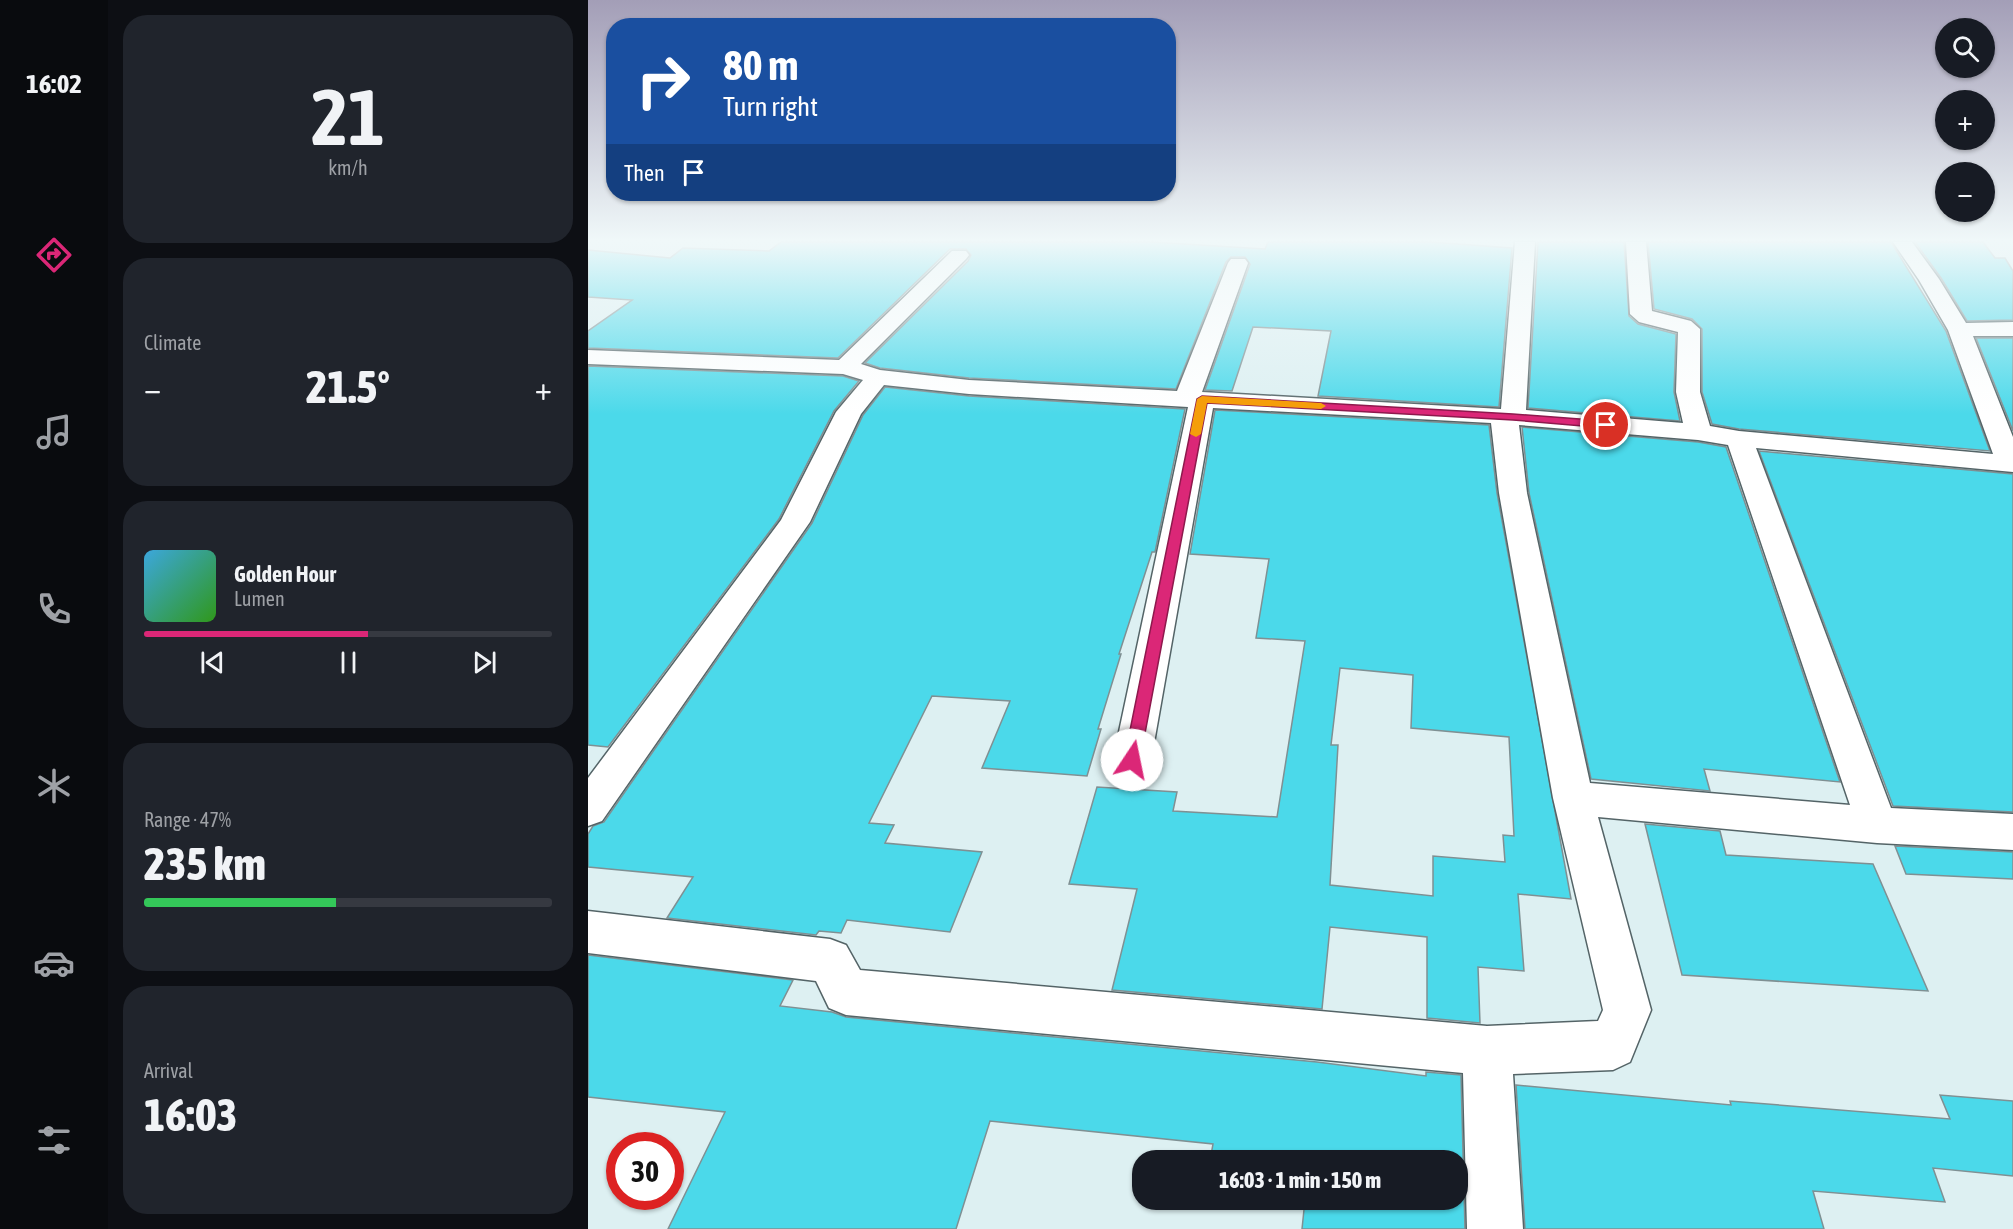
<!DOCTYPE html>
<html lang="en">
<head>
<meta charset="utf-8">
<style>
	:root { --surface:#171b24; --page:#20242c; --text:#f1f3f6; --muted:#9ea1a6; --line:#363941; --accent:#db2777 }
	body { margin:0; font-family:"Asap Condensed",sans-serif; background:var(--page); color:var(--text); height:100vh; display:flex; flex-direction:column; font-size:22px; white-space:nowrap }
	* { box-sizing:border-box; margin:0 }
	p { font-size:20px; color:var(--muted) }
	.icon { flex:none; width:33px; height:33px; fill:none; stroke:currentColor; stroke-width:2; stroke-linecap:round; stroke-linejoin:round }
	.map { position:relative; flex:1; overflow:hidden }
	.drawer { display:flex; flex-direction:column; gap:15px; padding:15px; background:#0d0f14; width:480px }
	.drawer>* { flex:none }
	.top-card { position:absolute; left:18px; top:18px; width:570px; height:183px; border-radius:24px; box-shadow:0 2px 4px #0004; background:#1a4fa0; color:#fff; overflow:hidden }
	.tools { position:absolute; left:1347px; top:18px; display:grid; gap:12px }
	.tools a { display:grid; place-items:center; width:60px; height:60px; border-radius:50%; background:var(--surface); box-shadow:0 2px 4px #0004; font-size:30px }
	.speed { position:absolute; left:18px; top:1132px; display:flex; gap:12px; font-size:30px; font-weight:700; text-align:center }
	.speed>* { display:grid; place-content:center; width:78px; height:78px; border-radius:50%; background:var(--surface); box-shadow:0 2px 4px #0004; line-height:1 }
	.speed .limit { border:9px solid #d22; background:#fff; color:#111 }
	.pin { position:absolute; display:grid; place-items:center; width:51px; height:51px; color:#fff; margin:-26px; border:3px solid #fff; border-radius:50%; box-shadow:0 2px 6px #0007 }
	.me { position:absolute; width:66px; margin:-33px; rotate:11deg; stroke-linejoin:round; filter:drop-shadow(0 0 4px #0008) }
	.turn { display:flex; align-items:center; gap:21px; height:126px; padding:0 18px; font-size:27px }
	.turn .icon { width:78px; height:78px; stroke-width:2.5 }
	.turn b { display:block; font-size:42px; line-height:51px }
	.then { display:flex; align-items:center; height:57px; padding:0 18px; background:#0003; gap:12px; font-size:22px }
	.big { font-size:45px; font-weight:800; line-height:1.1 }
	.drawer .widget { flex:1; display:flex; flex-direction:column; justify-content:center; gap:9px; min-width:0; padding:0 21px; border-radius:24px; background:var(--page) }
	.drawer .dial { align-items:center; gap:0 }
	.dial b { font-size:78px; line-height:1 }
	.song { display:flex; align-items:center; gap:18px }
	.cover { width:72px; height:72px; border-radius:9px; background:linear-gradient(135deg,hsl(200 70% 55%),hsl(110 70% 35%)) }
	.played { height:6px; border-radius:3px; background:linear-gradient(90deg,var(--accent) 55%,var(--line) 55%) }
	.keys { display:flex; justify-content:space-around; direction:ltr }
	.heat { display:flex; justify-content:space-between; align-items:center; font-size:33px; direction:ltr }
	.charge { height:9px; border-radius:4px; background:linear-gradient(90deg,#34c759 47%,var(--line) 0) }
	.trip { position:absolute; left:544px; top:1150px; width:336px; height:60px; border-radius:24px; background:var(--surface); box-shadow:0 2px 4px #0004; font-weight:800; line-height:60px; text-align:center }
	main { display:flex; flex:1; min-height:0 }
	.tabs { display:flex; flex-direction:column; width:108px; justify-content:space-around; align-items:center; background:#090b0e; color:var(--muted) }
	.tabs .icon { width:42px; height:42px }
	.tabs .selected { color:var(--accent) }
	.tabs b { font-size:27px; color:var(--text) }
	.map>svg:first-child { display:block }
	.building { fill:#4bd9ea; stroke:#7f9093; stroke-width:1.5; fill-rule:evenodd }
	.lines { fill:none; stroke-linecap:round; stroke-linejoin:round }
	.minor-casing { stroke:#546467; stroke-width:3 }
	.minor { fill:#fff; fill-rule:evenodd }
	.route { fill:#db2777; stroke:#8e194d; stroke-width:1.5 }
	.slow { fill:#f59e0b }
</style>
</head>
<body>
<main>
<nav class="tabs">
<b>16:02</b>
<svg class="icon selected" aria-label="directions" viewBox="0 0 24 24"><path d="M12 3l9 9-9 9-9-9zM9 14v-3h6M13 9l2 2-2 2"/></svg>
<svg class="icon" aria-label="music" viewBox="0 0 24 24"><path d="M9 18V5l10-2v13"/><circle cx="6" cy="18" r="3"/><circle cx="16" cy="16" r="3"/></svg>
<svg class="icon" aria-label="phone" viewBox="0 0 24 24"><path d="M5 4h4l2 5-3 2q2 4 5 5l2-3 5 2v4C11 20 4 13 5 4z"/></svg>
<svg class="icon" aria-label="climate" viewBox="0 0 24 24"><path d="M12 3v18M4 7l16 10M4 17L20 7"/></svg>
<svg class="icon" aria-label="car" viewBox="0 0 24 24"><path d="M5 17H2v-5l4-1 3-4h7l3 4 3 1v5h-3M9 17h6M6 11h13"/><circle cx="7" cy="17" r="2"/><circle cx="17" cy="17" r="2"/></svg>
<svg class="icon" aria-label="filters" viewBox="0 0 24 24"><path d="M4 7h16M4 17h16"/><circle cx="9" cy="7" r="2"/><circle cx="15" cy="17" r="2"/></svg>
</nav>
<section class="drawer">
<div class="widget dial"><b>21</b><p>km/h</p></div>
<div class="widget"><p>Climate</p>
<div class="heat"><a>−</a><b class="big">21.5°</b><a>+</a></div>
</div>
<div class="widget">
<div class="song"><i class="cover"></i><div><b>Golden Hour</b><p>Lumen</p></div></div>
<div class="played"></div>
<div class="keys"><svg class="icon" aria-label="previous" viewBox="0 0 24 24"><path d="M18 5L8 12l10 7zM5 5v14"/></svg><svg class="icon" aria-label="pause" viewBox="0 0 24 24"><path d="M8 5v14M16 5v14"/></svg><svg class="icon" aria-label="next" viewBox="0 0 24 24"><path d="M6 5l10 7-10 7zM19 5v14"/></svg></div>
</div>
<div class="widget"><p>Range · 47%</p><b class="big">235 km</b><div class="charge"></div></div>
<div class="widget"><p>Arrival</p><b class="big">16:03</b></div>
</section>
<div class="map">
<svg width="1425" height="1229" viewBox="0 0 1425 1229">
	<rect width="100%" height="100%" fill="#ddf0f2"/>
	<g class="building">
		<path d="M193 242H564L677 249 680 242H843L924 248 911 407 730 396 743 331 665 327 644 391 617 390 662 264 657 257H643L638 262 588 389 381 378 292 368 277 363 380 261 383 255 378 249H362L250 358 0 348V331L44 300 0 297V250L82 258 95 248 181 251Z"/>
		<path d="M950 242H1036L1041 316 1050 324 1088 334 1086 392 1092 421 940 408Z"/>
		<path d="M1060 242H1303L1358 331 1402 451 1151 429 1124 424 1114 392V329L1104 319 1066 309Z"/>
		<path d="M1327 242H1395L1407 258H1417L1425 271V320L1379 321 1353 278Z"/>
		<path d="M1388 338H1425V431Z"/>
		<path d="M0 366 255 376 271 381 246 411 191 519 20 747 0 745Z"/>
		<path d="M297 387 381 396 597 409 567 552H564L531 654H533L510 729H513L499 776 394 768 422 701 344 696 281 823 306 825 297 843 394 852 362 932 259 920 253 933 231 931 228 935 79 918 105 877 0 867V834L5 826 16 822 224 523 275 415Z"/>
		<path d="M627 410 901 425 909 493 983 899 930 894 936 971 890 967 892 1023 839 1018V937L742 927 734 1009 524 990 549 889 481 884 509 787 589 792 585 811 689 817 717 641 668 638 681 559 602 554ZM752 668 825 675 823 728 921 737 926 836 915 835 917 862 845 856V896L742 885 750 745H743Z"/>
		<path d="M934 427 1110 442 1138 447 1252 782 1116 769 1122 791 1003 779 941 493Z"/>
		<path d="M1171 451 1425 474V812L1305 806Z"/>
		<path d="M1057 824 1132 831 1138 855 1285 864 1340 991 1094 975Z"/>
		<path d="M1307 846 1425 852V879L1318 874Z"/>
		<path d="M0 955 205 980 192 1006 244 1012 258 1017 729 1062 838 1076V1072L873 1075 877 1229H714L717 1200H870V1161H622L625 1144 402 1121 368 1229H80L137 1112 0 1097Z"/>
		<path d="M928 1085 1143 1105 1142 1101 1362 1119 1352 1095 1425 1101V1176L1345 1168 1357 1202 1225 1191 1236 1229H937Z"/>
	</g>
	<g class="lines">
		<g class="minor-casing">
			<path id="minor" d="M927 242H947L938 410 1095 423 1088 392 1090 332 1051 322 1042 314 1038 242H1058L1064 311 1103 321 1112 329V392L1122 426 1151 431 1405 454 1360 330 1331 280 1305 242H1324L1351 279 1378 323 1425 322V336H1385L1425 437V472L1168 448 1303 808 1425 814V850L1289 843 1010 817 1063 1010 1042 1062 1025 1070 925 1074 935 1229H879L875 1073 258 1015 241 1008 228 981 0 953V911L242 939 258 945 272 970 899 1026 1010 1021 1015 1010 965 798 911 493 903 423 625 408 563 760 558 771 544 776 530 771 525 760 600 407 381 394 296 385 273 414 222 522 14 821 0 826V778L193 520 248 412 275 380 255 374 0 364V350L251 360 364 251H378L381 255 378 259 273 364 292 370 381 380 589 391 640 263 643 259H657L660 263 614 392 913 409ZM931 425 1110 440 1140 445 1262 805 1002 783 939 493Z"/>
		</g>
		<use href="#minor" class="minor"/>
	</g>
	<linearGradient id="sky" x2="0" y2="1"><stop stop-color="#a39eb7"/><stop offset="0.58" stop-color="#f0f8f9"/><stop offset="1" stop-color="#f0f8f9" stop-opacity="0"/></linearGradient>
	<rect width="1425" height="414" fill="url(#sky)"/>
	<path class="route" d="M614 396 925 414 1018 421 1023 425 1018 428 925 420 619 403 552 760 549 764 544 766 538 764 536 760 609 399Z"/>
	<path class="slow" d="M614 396 733 403 738 406 733 409 619 403 613 434 608 437 602 434 609 399Z"/>
</svg>
<div class="tools">
<a><svg class="icon" aria-label="search" viewBox="0 0 24 24"><circle cx="10" cy="10" r="6"/><path d="M15 15l6 6"/></svg></a>
<a>+</a>
<a>−</a>
</div>
<div class="speed"><div class="limit">30</div></div>
<div class="pin" style="left:1018px;top:425px;background:#d93025"><svg class="icon" aria-label="arrive" viewBox="0 0 24 24"><path d="M6 21V4h12l-3 4 3 4H6"/></svg></div>
<svg class="me" style="left:544px;top:760px" viewBox="-20 -20 40 40"><circle r="19" fill="#fff"/><path d="M0-13L10 11 0 6-10 11z" fill="#db2777"/></svg>
<div class="trip">16:03 · 1 min · 150 m</div>
<div class="top-card">
<div class="turn"><svg class="icon" aria-label="right" viewBox="0 0 24 24"><path d="M7 20v-9h11M14 6l5 5-5 5"/></svg><div><b>80 m</b>Turn right</div></div>
<div class="then">Then<svg class="icon" aria-label="arrive" viewBox="0 0 24 24"><path d="M6 21V4h12l-3 4 3 4H6"/></svg></div>
</div>
</div>
</main>
</body>
</html>
